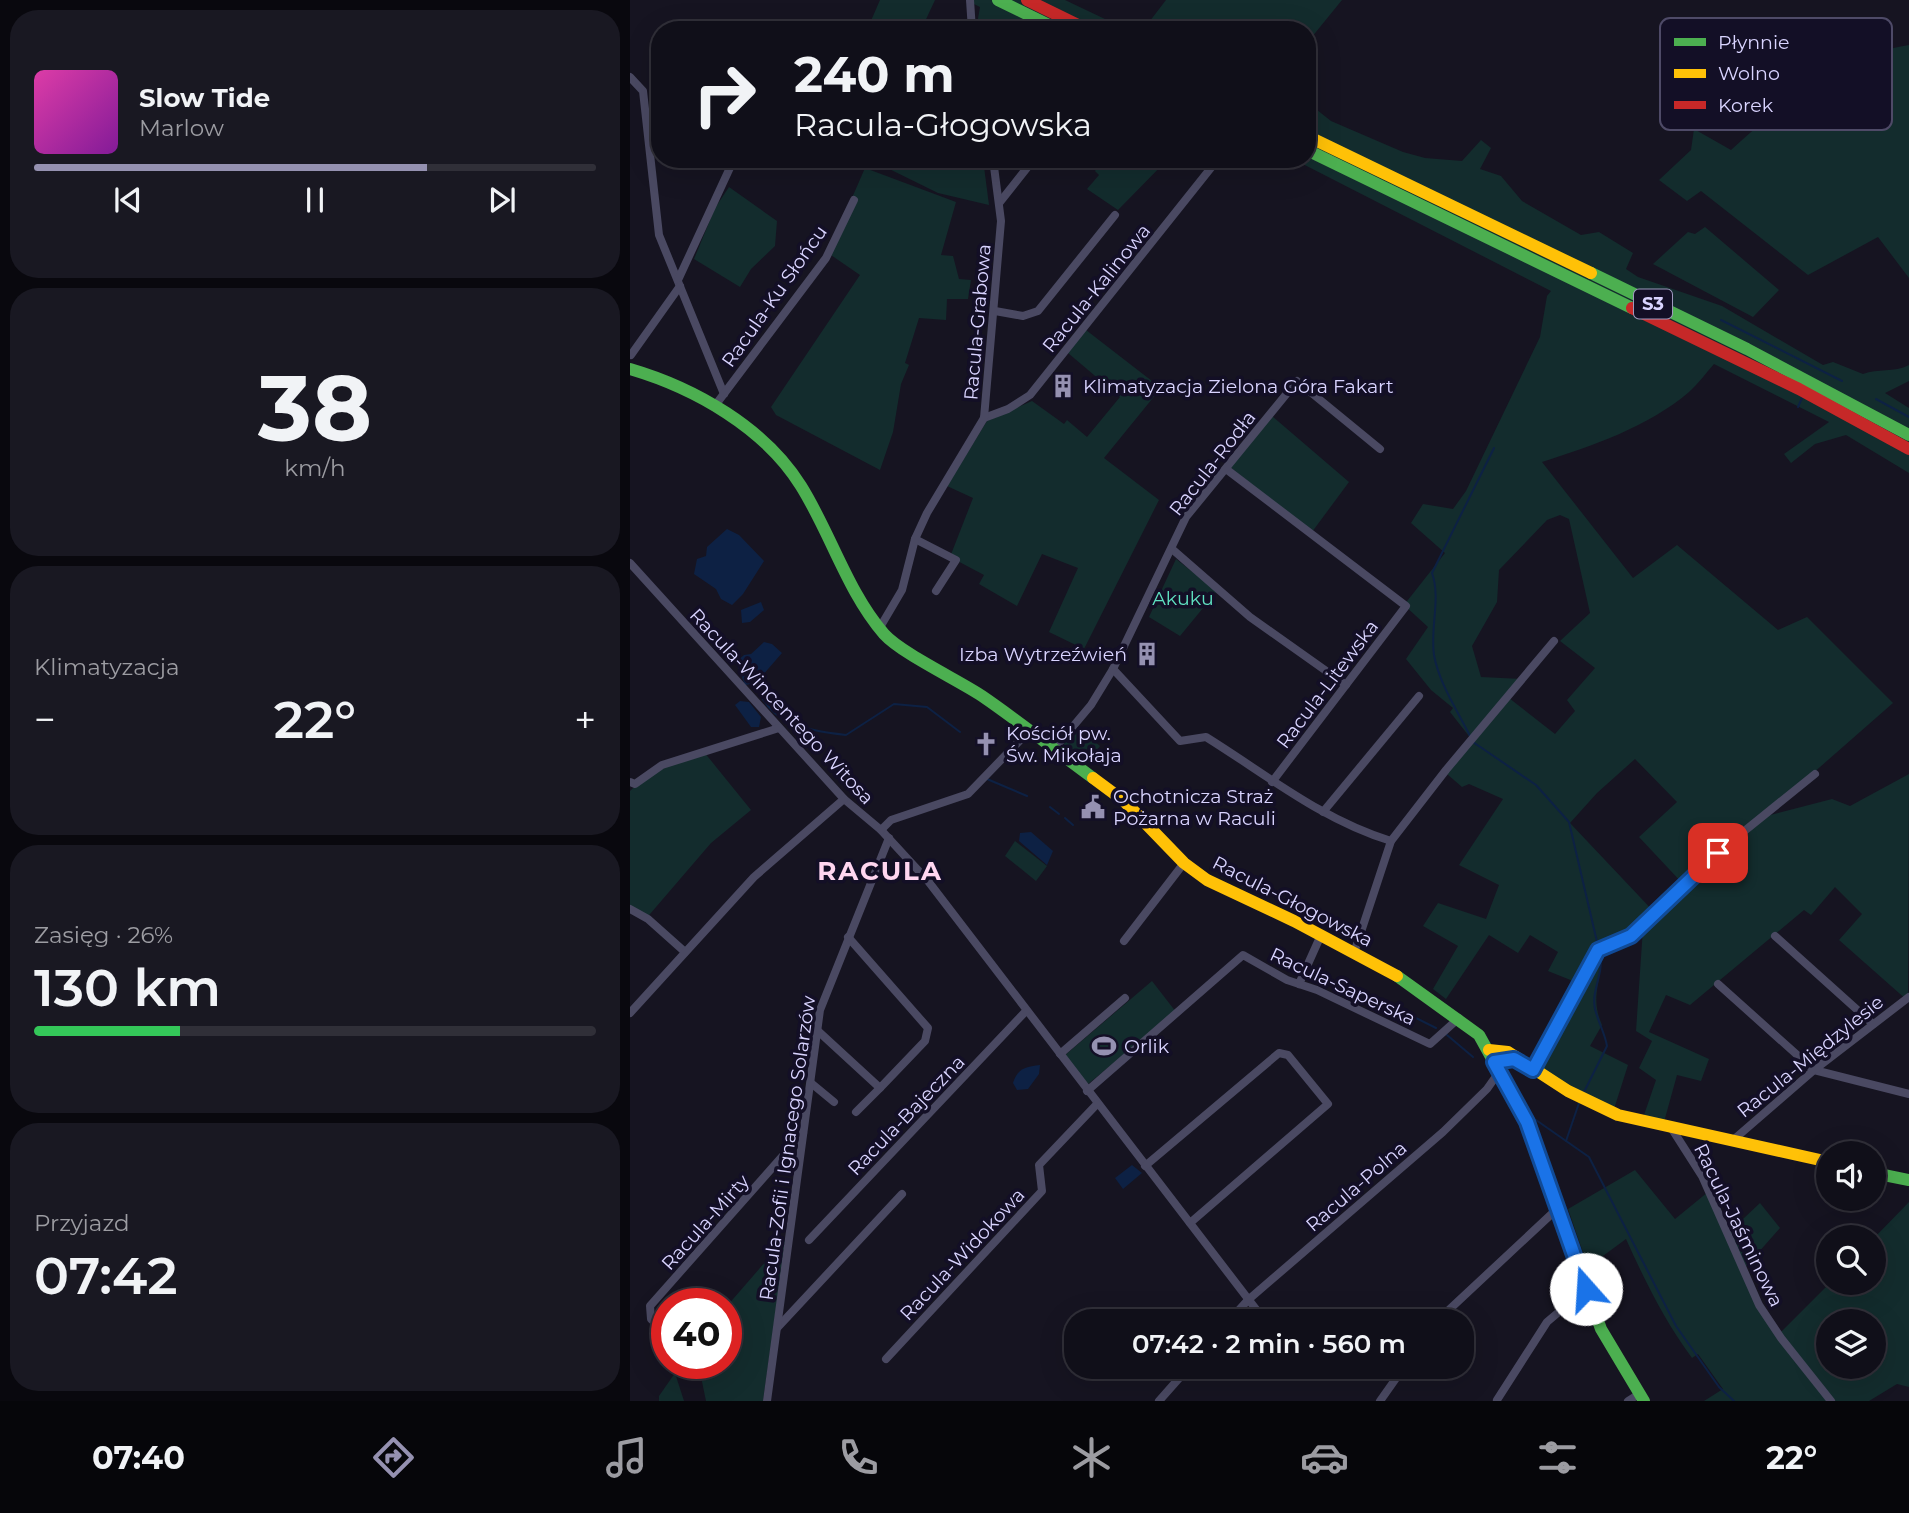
<!DOCTYPE html>
<html lang="pl">
<head>
<meta charset="utf-8">
<style>
	:root { --surface:#100f19; --page:#191822; --text:#f1f3f6; --muted:#9c9ca2; --line:#302f38; --accent:#9591b1 }
	body { margin:0; font-family:Montserrat,sans-serif; background:var(--page); color:var(--text); height:100vh; display:flex; flex-direction:column; font-size:26px; white-space:nowrap }
	* { box-sizing:border-box; margin:0 }
	p { font-size:23px; color:var(--muted) }
	.icon { flex:none; width:38px; height:38px; fill:none; stroke:currentColor; stroke-width:2; stroke-linecap:round; stroke-linejoin:round }
	.map { position:relative; flex:1; overflow:hidden }
	.panel { display:flex; flex-direction:column; gap:10px; padding:10px; background:#09080e; width:630px }
	.panel>* { flex:none }
	.guide { position:absolute; left:21px; top:21px; width:665px; height:147px; border-radius:28px; box-shadow:0 7px 28px #0002,0 0 0 2px var(--line); background:#100f19; color:var(--text); overflow:hidden }
	.tools { position:absolute; left:1186px; top:1141px; display:grid; gap:14px }
	.tools a { display:grid; place-items:center; width:70px; height:70px; border-radius:50%; background:var(--surface); box-shadow:0 7px 28px #0002,0 0 0 2px var(--line); font-size:35px }
	.speed { position:absolute; left:21px; top:1288px; display:flex; gap:14px; font-size:35px; font-weight:700; text-align:center }
	.speed>* { display:grid; place-content:center; width:91px; height:91px; border-radius:50%; background:var(--surface); box-shadow:0 7px 28px #0002,0 0 0 2px var(--line); line-height:1 }
	.speed .limit { border:10px solid #d22; background:#fff; color:#111 }
	.pin { position:absolute; display:grid; place-items:center; width:60px; height:60px; color:#fff; margin:-30px; border-radius:14px; box-shadow:0 4px 10px #0006 }
	.me { position:absolute; width:77px; margin:-38px; rotate:341deg; stroke-linejoin:round; filter:drop-shadow(0 0 5px #0008) }
	.turn { display:flex; align-items:center; gap:24px; height:147px; padding:0 28px; font-size:32px }
	.turn .icon { width:91px; height:91px; stroke-width:2.5 }
	.turn b { display:block; font-size:49px; line-height:60px }
	.big { font-size:52px; font-weight:600; line-height:1.1 }
	.panel .card { flex:1; display:flex; flex-direction:column; justify-content:center; gap:10px; min-width:0; padding:0 24px; border-radius:28px; background:var(--page) }
	.panel .dial { align-items:center; gap:0 }
	.dial b { font-size:91px; line-height:1 }
	.song { display:flex; align-items:center; gap:21px }
	.cover { width:84px; height:84px; border-radius:10px; background:linear-gradient(135deg,hsl(320 70% 55%),hsl(290 70% 35%)) }
	.played { height:7px; border-radius:4px; background:linear-gradient(90deg,var(--accent) 70%,var(--line) 70%) }
	.keys { display:flex; justify-content:space-around; direction:ltr }
	.heat { display:flex; justify-content:space-between; align-items:center; font-size:38px; direction:ltr }
	.charge { height:10px; border-radius:5px; background:linear-gradient(90deg,#34c759 26%,var(--line) 0) }
	.trip { position:absolute; left:434px; top:1309px; width:410px; height:70px; border-radius:28px; background:var(--surface); box-shadow:0 7px 28px #0002,0 0 0 2px var(--line); font-weight:600; line-height:70px; text-align:center }
	.dock { display:flex; height:112px; justify-content:space-around; align-items:center; background:#06060a; color:var(--muted) }
	.dock .icon { width:49px; height:49px }
	.dock .current { color:var(--accent) }
	.dock b { font-size:32px; color:var(--text) }
	main { display:flex; flex:1; min-height:0 }
	.map>svg:first-child { display:block }
	.green { fill:#132c2d; fill-rule:evenodd }
	.water { fill:#0d2144 }
	.lines { fill:none; stroke-linecap:round; stroke-linejoin:round }
	.stream { stroke:#0d2144; stroke-width:2 }
	.street { stroke:#4a4962; stroke-width:8 }
	.fast { stroke:#4caf50; stroke-width:12 }
	.slow { stroke:#ffc107; stroke-width:12 }
	.jam { stroke:#c62828; stroke-width:12 }
	.route-casing { stroke:#114b97; stroke-width:18 }
	.route { stroke:#1a73e8; stroke-width:12 }
	.labels { text-anchor:middle; stroke-width:7; stroke-linejoin:round; paint-order:stroke }
	.shield { fill:#130f26; stroke:#9e99be; stroke-width:2 }
	.shield-label { font-size:18px; font-weight:bold; fill:#d9d4ff }
	.street-label { font-size:19px; fill:#d9d4ff; stroke:#130f26 }
	.poi-label { font-size:19px; fill:#d9d4ff; stroke:#130f26; text-anchor:start }
	.park-label { font-size:19px; fill:#5fe0c0; stroke:#130f26 }
	.district-label { font-size:26px; font-weight:bold; letter-spacing:2px; fill:#ffd6f0; stroke:#130f26 }
	.key { fill:#130f26; stroke:#4e4a67; stroke-width:2 }
	.key-label { font-size:19px; fill:#d9d4ff }
</style>
</head>
<body>
<main>
<section class="panel">
<div class="card">
<div class="song"><i class="cover"></i><div><b>Slow Tide</b><p>Marlow</p></div></div>
<div class="played"></div>
<div class="keys"><svg class="icon" aria-label="previous" viewBox="0 0 24 24"><path d="M18 5L8 12l10 7zM5 5v14"/></svg><svg class="icon" aria-label="pause" viewBox="0 0 24 24"><path d="M8 5v14M16 5v14"/></svg><svg class="icon" aria-label="next" viewBox="0 0 24 24"><path d="M6 5l10 7-10 7zM19 5v14"/></svg></div>
</div>
<div class="card dial"><b>38</b><p>km/h</p></div>
<div class="card"><p>Klimatyzacja</p>
<div class="heat"><a>−</a><b class="big">22°</b><a>+</a></div>
</div>
<div class="card"><p>Zasięg · 26%</p><b class="big">130 km</b><div class="charge"></div></div>
<div class="card"><p>Przyjazd</p><b class="big">07:42</b></div>
</section>
<div class="map">
<svg width="1279" height="1401" viewBox="0 0 1279 1401">
	<rect width="100%" height="100%" fill="#161421"/>
	<g class="green">
		<path d="M250 0H305L291 30H237Z"/>
		<path d="M336 0H435L498 30H346L350 7Z"/>
		<path d="M536 0H712L677 43V30H513Z"/>
		<path d="M1279 45V278L1248 237 1178 275 1071 191 1057 201 1029 180 1061 150 1064 129 1101 150C1154 102 1206 56 1279 45Z"/>
		<path d="M677 102 701 121 773 152 795 158 832 161 851 140 861 148 850 169 871 176 892 201 951 235 969 232 1003 253 996 269 1008 277 1092 306 1193 365 1203 362 1233 374C1248 368 1264 373 1279 365V381L1255 393 1279 408V473L1216 435 1185 444 1161 463 1154 454 1199 422 1084 364C1076 373 1068 384 1059 392 1018 427 962 446 912 462L1003 578 1047 545 1148 630 1177 617 1263 703 1133 817 1202 799 1220 806 1279 774 1278 1001 1209 940 1232 914 1205 887 1181 915 1174 910 1060 1005 1036 995 1019 1032 1079 1059 1071 1081 1047 1075 1034 1122 1013 1118 1026 1080 1009 1068 1022 1041 1006 1031 1013 928 969 951C975 981 958 993 972 1025L960 1046 998 1065 984 1109 908 1068 953 985 918 971 928 952 900 935 888 953 859 935 816 999 803 989 828 946 793 926 808 903 856 919 869 885 829 865 873 799 839 784 832 787 817 774 842 740 820 712 823 708 801 690 776 659 798 627 774 605 815 553 781 523 793 504 823 509 836 491 910 337 917 296 921 291 663 159H677ZM930 515 939 519 960 613 930 641 965 668 937 700 945 711 925 734 879 698 892 679 851 677 842 646 867 602 869 570 917 520ZM1005 759 1047 802 1009 837 1054 885 1026 914 940 823 967 793Z"/>
		<path d="M239 159H353L359 205 308 193Z"/>
		<path d="M473 159H538L488 210 457 189 469 175 465 171Z"/>
		<path d="M235 168 326 202 311 255 323 256 329 279 341 280 338 299H317L316 320 289 318 275 363 279 365 271 384 263 432 250 470 146 415 141 407 230 275 198 253Z"/>
		<path d="M99 187 147 221 145 246 121 269 110 287 64 259 85 208Z"/>
		<path d="M1075 227 1149 290 1123 317 1023 264 1058 232 1065 234Z"/>
		<path d="M456 330 531 388 474 458 529 500 454 649 419 632 448 568 412 554 387 606 349 584 354 575 320 557 343 498 317 486 357 421 402 401 434 424 437 420 457 437 490 397 438 353Z"/>
		<path d="M642 416 719 482 682 532 600 467Z"/>
		<path d="M546 559 587 591 550 636 519 617Z"/>
		<path d="M449 729 470 746 457 764 433 749 434 743Z"/>
		<path d="M74 752 121 810 81 843 14 921 0 906V791L26 766Z"/>
		<path d="M385 841 417 866 406 881 375 856Z"/>
		<path d="M522 981 546 1012 458 1084 434 1056Z"/>
		<path d="M1005 1170 1045 1219 1078 1192 1097 1234 1130 1203 1150 1228 1112 1271 1147 1336 1200 1283H1244V1238L1279 1202V1387L1267 1384 1239 1401H1074L1093 1389 1068 1354 1062 1358C1034 1320 1015 1281 996 1239L958 1267 938 1209ZM1199 1321H1244V1367H1199Z"/>
		<path d="M156 1238 133 1401H76L70 1372 77 1363H96V1342L110 1327 97 1306Z"/>
		<path d="M45 1373 54 1401H29V1396Z"/>
	</g>
	<g class="water">
		<path d="M97 529 109 535 134 561 113 594 102 605 91 599 86 589 64 574 67 559 76 556 77 547Z"/>
		<path d="M131 602 134 610 120 622 112 623 111 610Z"/>
		<path d="M134 642 142 644 152 653 126 683 115 685 106 662 114 655 121 654Z"/>
		<path d="M110 701 119 702 131 717 129 727H121L105 705Z"/>
		<path d="M401 832 423 851 417 865 389 841 390 833Z"/>
		<path d="M410 1065 409 1074 398 1089 387 1090 383 1083C388 1068 395 1067 410 1065Z"/>
		<path d="M502 1165 512 1173 493 1189 485 1178Z"/>
	</g>
	<g class="lines">
		<g class="stream">
			<path d="M1091 320 1212 381"/>
			<path d="M1246 399 1279 417"/>
			<path d="M1168 407 1172 398"/>
			<path d="M126 683C138 725 179 731 216 735L264 704 297 707 330 732"/>
			<path d="M840 736C827 710 809 683 804 655 800 628 811 598 802 573L864 448"/>
			<path d="M843 742 906 785 939 822 968 946"/>
			<path d="M357 779 397 796"/>
			<path d="M420 807 429 814"/>
			<path d="M435 818 443 825"/>
			<path d="M734 992 806 1028"/>
			<path d="M817 1035 843 1057"/>
			<path d="M954 1092 977 1046C975 1033 968 1022 965 1009 961 990 974 974 970 955"/>
			<path d="M906 1120 959 1157 1046 1326 1089 1387 1104 1401"/>
			<path d="M936 1141 949 1103"/>
		</g>
		<g class="street">
			<path d="M340 0 342 30"/>
			<path d="M0 77 13 91 29 235 94 394"/>
			<path d="M370 202 404 159"/>
			<path d="M48 280 104 159"/>
			<path d="M365 311 393 316 408 311 485 215"/>
			<path d="M1 355 50 286"/>
			<path d="M84 407 196 258 224 200"/>
			<path d="M354 418 378 409 400 395 588 159"/>
			<path d="M596 469 776 606 642 782"/>
			<path d="M285 539 326 560 306 591"/>
			<path d="M542 549 620 617 716 685"/>
			<path d="M0 563 214 799 251 830 298 881 635 1321"/>
			<path d="M249 629 272 590 285 539 297 513 354 418 371 221 363 159"/>
			<path d="M483 669 550 741 576 737C637 775 692 820 761 841"/>
			<path d="M424 749 461 705 483 669 556 517 667 381 750 449"/>
			<path d="M0 782 5 784 32 765 149 728"/>
			<path d="M693 812 789 696"/>
			<path d="M251 830 261 820 338 794 399 731"/>
			<path d="M0 909 18 919 55 952"/>
			<path d="M1145 936 1243 1024"/>
			<path d="M494 941 554 863"/>
			<path d="M724 953 761 841 816 770 924 641"/>
			<path d="M669 984 691 935"/>
			<path d="M1088 984 1184 1070 1279 1094"/>
			<path d="M0 1013 124 877 214 799"/>
			<path d="M188 1031 250 1088 295 1041 298 1028 218 937"/>
			<path d="M430 1054 495 998"/>
			<path d="M903 1070 968 950 1001 936 1071 866 1185 774"/>
			<path d="M181 1083 204 1102"/>
			<path d="M457 1091 613 955 657 980 687 990 800 1044 829 1018"/>
			<path d="M226 1112 250 1088"/>
			<path d="M1042 1129 1072 1176 1129 1305 1151 1338 1201 1401"/>
			<path d="M1102 1141 1184 1070 1279 997"/>
			<path d="M515 1166 649 1053 658 1055 698 1104 560 1223"/>
			<path d="M179 1240 396 1011"/>
			<path d="M599 1321 618 1300 813 1132 857 1089 869 1072"/>
			<path d="M807 1321 928 1208"/>
			<path d="M148 1327 272 1194"/>
			<path d="M37 1334 21 1319 20 1306 173 1133"/>
			<path d="M256 1359 412 1191 409 1165 467 1104"/>
			<path d="M671 1367 672 1368"/>
			<path d="M867 1400 917 1322 956 1289"/>
			<path d="M137 1401 190 1010 259 838"/>
			<path d="M529 1401 559 1367"/>
			<path d="M750 1401 774 1367"/>
			<path d="M998 1401 1009 1394"/>
		</g>
		<g class="fast">
			<path d="M368 0 429 30"/>
			<path d="M677 150 1002 308"/>
			<path d="M961 273 1117 349 1279 435"/>
			<path d="M0 369C65 388 135 428 171 486 201 534 217 591 254 634 271 653 328 680 352 696 390 722 426 751 463 778"/>
			<path d="M767 976 849 1035 897 1122 971 1329 1014 1401"/>
			<path d="M1244 1173 1279 1180"/>
		</g>
		<g class="slow">
			<path d="M677 136 961 273"/>
			<path d="M463 778 494 801 554 863 577 880 664 921 767 976"/>
			<path d="M859 1050 878 1052 938 1091 988 1115 1199 1162"/>
		</g>
		<g class="jam">
			<path d="M397 0 458 30"/>
			<path d="M1002 308 1169 389 1279 449"/>
		</g>
	</g>
	<g class="lines">
		<g class="route-casing">
			<path id="route" d="M956 1289 897 1122 864 1062 884 1059 903 1070 968 950 1001 936 1088 853"/>
		</g>
		<use href="#route" class="route"/>
	</g>
	<defs>
		<g id="building-bare" transform="scale(1.89)"><path d="M-4-6H4V6H1V3H-1V6H-4ZM-2.5-4.3h1.7v1.8h-1.7ZM.8-4.3h1.7v1.8H.8ZM-2.5-1h1.7V.8h-1.7ZM.8-1h1.7V.8H.8Z" fill="#9591b1" stroke="#130f26" stroke-width="2.5" paint-order="stroke"/></g>
		<g id="church-bare" transform="scale(1.89)"><path d="M-1.2-6h2.4v3.5h3.3v2.4h-3.3V6h-2.4V-.1h-3.3v-2.4h3.3Z" fill="#9591b1" stroke="#130f26" stroke-width="2.5" paint-order="stroke"/></g>
		<g id="civic-bare" transform="scale(1.89)"><path d="M-.6-6.5H3V-4.5H.6V-3L4-1V1h2V6H-6V1h2V-1L-.6-3ZM-1.2 2.5V6h2.4V2.5Z" fill="#9591b1" stroke="#130f26" stroke-width="2.5" paint-order="stroke"/></g>
		<g id="stadium-bare" transform="scale(1.89)"><path d="M0-5a6.5 5 0 1 0 0 10a6.5 5 0 1 0 0-10ZM-3.5-1.8h7v3.6h-7Z" fill="#9591b1" stroke="#130f26" stroke-width="2.5" paint-order="stroke"/></g>
	</defs>
	<g fill-rule="evenodd">
		<use href="#building-bare" x="433" y="386"/>
		<use href="#building-bare" x="517" y="654"/>
		<use href="#church-bare" x="356" y="744"/>
		<use href="#civic-bare" x="463" y="807"/>
		<use href="#stadium-bare" x="474" y="1046"/>
	</g>
	<g class="labels">
		<rect class="shield" x="1004" y="289.5" width="38" height="29" rx="5"/>
		<g class="shield-label">
			<text x="1023" y="310">S3</text>
		</g>
		<g class="street-label">
			<text transform="translate(466 288) rotate(-51)" y="7">Racula-Kalinowa</text>
			<text transform="translate(144 296) rotate(-55)" y="7">Racula-Ku Słońcu</text>
			<text transform="translate(347 322) rotate(-85)" y="7">Racula-Grabowa</text>
			<text transform="translate(582 463) rotate(-52)" y="7">Racula-Rodła</text>
			<text transform="translate(697 684) rotate(-53)" y="7">Racula-Litewska</text>
			<text transform="translate(152 706) rotate(47)" y="7">Racula-Wincentego Witosa</text>
			<text transform="translate(663 901) rotate(27)" y="7">Racula-Głogowska</text>
			<text transform="translate(713 986) rotate(25)" y="7">Racula-Saperska</text>
			<text transform="translate(1180 1056) rotate(-39)" y="7">Racula-Międzylesie</text>
			<text transform="translate(276 1115) rotate(-46)" y="7">Racula-Bajeczna</text>
			<text transform="translate(157 1148) rotate(-82)" y="7">Racula-Zofii i Ignacego Solarzów</text>
			<text transform="translate(726 1186) rotate(-41)" y="7">Racula-Polna</text>
			<text transform="translate(75 1222) rotate(-48)" y="7">Racula-Mirty</text>
			<text transform="translate(1109 1225) rotate(64)" y="7">Racula-Jaśminowa</text>
			<text transform="translate(332 1254) rotate(-47)" y="7">Racula-Widokowa</text>
		</g>
		<g class="poi-label">
			<text x="453" y="393">Klimatyzacja Zielona Góra Fakart</text>
			<text x="497" y="661" text-anchor="end">Izba Wytrzeźwień</text>
			<text x="376" y="740">Kościół pw.<tspan x="376" dy="22">Św. Mikołaja</tspan></text>
			<text x="483" y="803">Ochotnicza Straż<tspan x="483" dy="22">Pożarna w Raculi</tspan></text>
			<text x="494" y="1053">Orlik</text>
		</g>
		<g class="park-label">
			<text x="553" y="605">Akuku</text>
		</g>
		<g class="district-label">
			<text x="250" y="880">RACULA</text>
		</g>
	</g>
	<rect x="1030" y="18" width="232" height="112" rx="10" class="key"/>
	<rect x="1044" y="38" width="32" height="8" fill="#4caf50"/>
	<rect x="1044" y="69" width="32" height="9" fill="#ffc107"/>
	<rect x="1044" y="101" width="32" height="8" fill="#c62828"/>
	<g class="key-label">
		<text x="1088" y="49">Płynnie</text>
		<text x="1088" y="80">Wolno</text>
		<text x="1088" y="112">Korek</text>
	</g>
</svg>
<div class="tools">
<a><svg class="icon" aria-label="sound" viewBox="0 0 24 24"><path d="M4 9h4l5-4v14l-5-4H4zM17 9q2 3 0 6"/></svg></a>
<a><svg class="icon" aria-label="search" viewBox="0 0 24 24"><circle cx="10" cy="10" r="6"/><path d="M15 15l6 6"/></svg></a>
<a><svg class="icon" aria-label="layers" viewBox="0 0 24 24"><path d="M12 4l9 5-9 5-9-5zM3 14l9 5 9-5"/></svg></a>
</div>
<div class="speed"><div class="limit">40</div></div>
<div class="pin" style="left:1088px;top:853px;background:#d93025"><svg class="icon" aria-label="arrive" viewBox="0 0 24 24"><path d="M6 21V4h12l-3 4 3 4H6"/></svg></div>
<svg class="me" style="left:956px;top:1289px" viewBox="-20 -20 40 40"><circle r="19" fill="#fff"/><path d="M0-13L10 11 0 6-10 11z" fill="#1a73e8"/></svg>
<div class="trip">07:42 · 2 min · 560 m</div>
<div class="guide">
<div class="turn"><svg class="icon" aria-label="right" viewBox="0 0 24 24"><path d="M7 20v-9h11M14 6l5 5-5 5"/></svg><div><b>240 m</b>Racula-Głogowska</div></div>
</div>
</div>
</main>
<nav class="dock">
<b>07:40</b>
<svg class="icon current" aria-label="directions" viewBox="0 0 24 24"><path d="M12 3l9 9-9 9-9-9zM9 14v-3h6M13 9l2 2-2 2"/></svg>
<svg class="icon" aria-label="music" viewBox="0 0 24 24"><path d="M9 18V5l10-2v13"/><circle cx="6" cy="18" r="3"/><circle cx="16" cy="16" r="3"/></svg>
<svg class="icon" aria-label="phone" viewBox="0 0 24 24"><path d="M5 4h4l2 5-3 2q2 4 5 5l2-3 5 2v4C11 20 4 13 5 4z"/></svg>
<svg class="icon" aria-label="climate" viewBox="0 0 24 24"><path d="M12 3v18M4 7l16 10M4 17L20 7"/></svg>
<svg class="icon" aria-label="car" viewBox="0 0 24 24"><path d="M5 17H2v-5l4-1 3-4h7l3 4 3 1v5h-3M9 17h6M6 11h13"/><circle cx="7" cy="17" r="2"/><circle cx="17" cy="17" r="2"/></svg>
<svg class="icon" aria-label="filters" viewBox="0 0 24 24"><path d="M4 7h16M4 17h16"/><circle cx="9" cy="7" r="2"/><circle cx="15" cy="17" r="2"/></svg>
<b>22°</b>
</nav>
</body>
</html>
